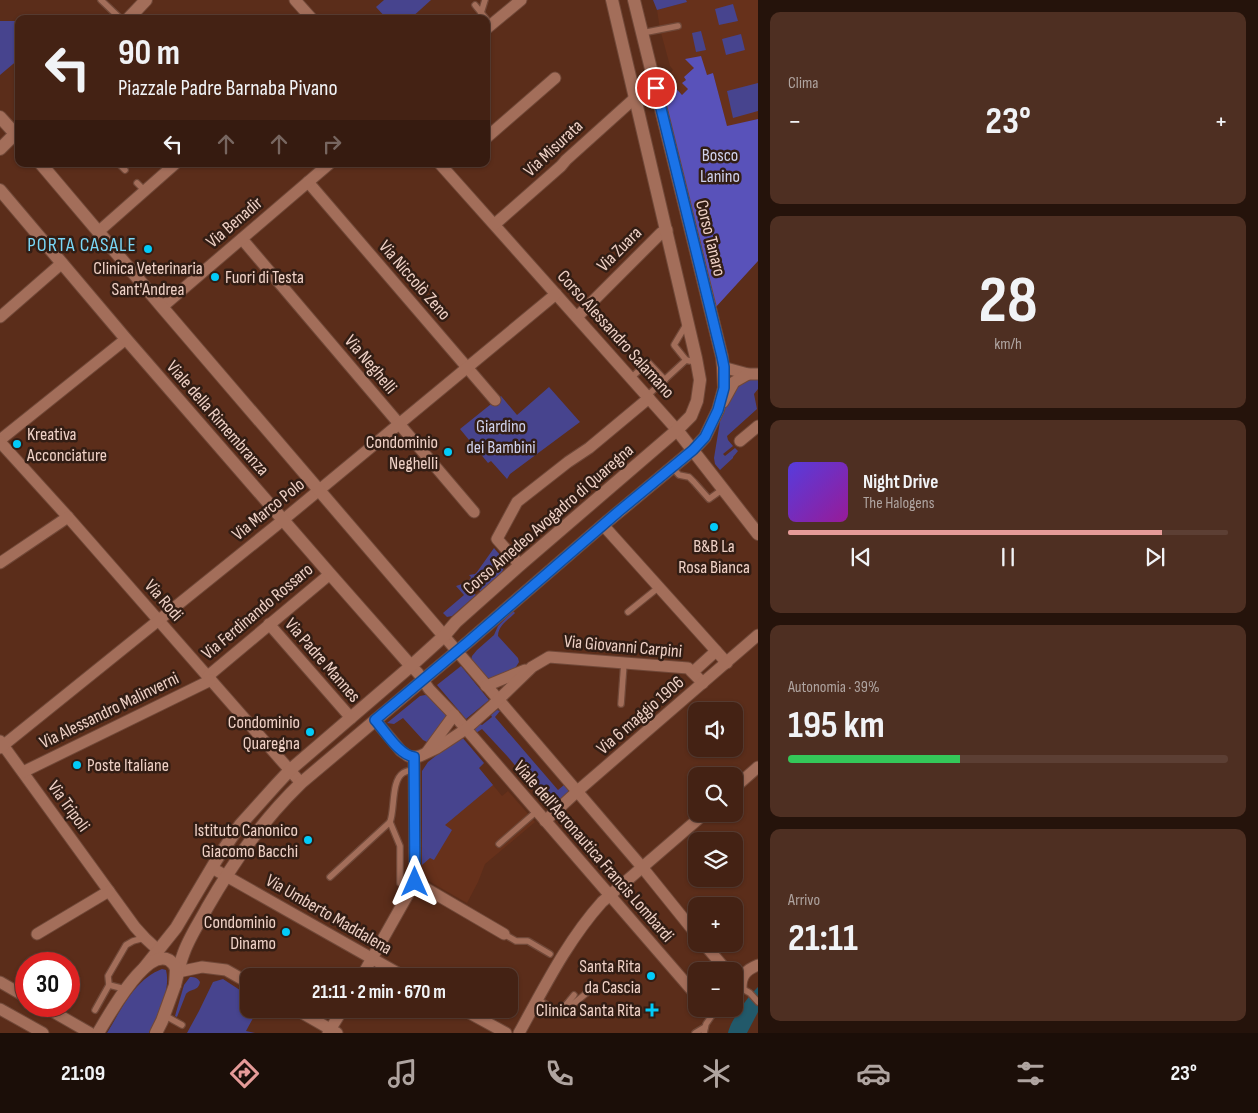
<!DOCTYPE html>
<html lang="it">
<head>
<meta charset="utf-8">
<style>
	:root { --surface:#442214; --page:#4e2f22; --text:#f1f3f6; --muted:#afa4a0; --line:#5c3f34; --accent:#e69b98 }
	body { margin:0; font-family:"Sofia Sans Condensed",sans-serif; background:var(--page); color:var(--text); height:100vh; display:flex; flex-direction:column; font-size:19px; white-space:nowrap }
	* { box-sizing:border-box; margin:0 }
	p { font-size:16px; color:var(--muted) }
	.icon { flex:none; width:28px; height:28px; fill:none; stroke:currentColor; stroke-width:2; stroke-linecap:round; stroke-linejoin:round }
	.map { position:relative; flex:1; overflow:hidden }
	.drawer { display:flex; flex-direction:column; gap:12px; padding:12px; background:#25130b; width:500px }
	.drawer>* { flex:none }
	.banner { position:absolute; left:15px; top:15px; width:475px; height:152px; border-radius:10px; box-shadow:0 1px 4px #0004,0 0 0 1px var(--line); background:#442214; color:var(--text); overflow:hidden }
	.tools { position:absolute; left:688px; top:702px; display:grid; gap:10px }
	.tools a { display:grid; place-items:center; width:55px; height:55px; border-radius:10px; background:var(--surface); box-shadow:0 1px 4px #0004,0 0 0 1px var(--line); font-size:25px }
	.speed { position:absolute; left:15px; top:952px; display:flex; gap:10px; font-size:25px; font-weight:700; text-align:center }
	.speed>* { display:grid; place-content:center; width:65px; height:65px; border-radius:50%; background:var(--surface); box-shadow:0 1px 4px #0004,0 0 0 1px var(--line); line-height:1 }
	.speed .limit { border:8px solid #d22; background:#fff; color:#111 }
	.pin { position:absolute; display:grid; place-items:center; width:42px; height:42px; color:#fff; margin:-21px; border:2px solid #fff; border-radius:50%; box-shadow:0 1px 5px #0007 }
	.me { position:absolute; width:55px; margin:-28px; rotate:0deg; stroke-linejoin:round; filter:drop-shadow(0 0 4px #0008) }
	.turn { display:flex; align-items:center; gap:18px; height:105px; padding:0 20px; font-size:22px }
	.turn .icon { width:65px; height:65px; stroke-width:2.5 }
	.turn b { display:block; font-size:35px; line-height:42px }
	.lanes { display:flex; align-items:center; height:48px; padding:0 20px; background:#0003; justify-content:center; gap:25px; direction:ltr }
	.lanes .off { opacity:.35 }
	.big { font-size:38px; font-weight:700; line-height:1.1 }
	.drawer .tile { flex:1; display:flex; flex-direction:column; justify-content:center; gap:8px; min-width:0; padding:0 18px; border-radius:10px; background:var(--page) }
	.drawer .dial { align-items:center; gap:0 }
	.dial b { font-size:65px; line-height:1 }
	.song { display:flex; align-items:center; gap:15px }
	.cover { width:60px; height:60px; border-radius:8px; background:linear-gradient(135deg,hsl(250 70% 55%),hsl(300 70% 35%)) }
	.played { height:5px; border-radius:2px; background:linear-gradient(90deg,var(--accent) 85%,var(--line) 85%) }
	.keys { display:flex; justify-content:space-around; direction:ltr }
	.heat { display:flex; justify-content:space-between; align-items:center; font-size:28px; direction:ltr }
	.charge { height:8px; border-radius:4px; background:linear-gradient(90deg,#34c759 39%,var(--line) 0) }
	.trip { position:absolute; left:240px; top:968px; width:278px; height:50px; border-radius:10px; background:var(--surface); box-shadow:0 1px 4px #0004,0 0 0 1px var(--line); font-weight:700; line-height:50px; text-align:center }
	.menu { display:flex; height:80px; justify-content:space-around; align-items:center; background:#1b0e08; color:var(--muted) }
	.menu .icon { width:35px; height:35px }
	.menu .active { color:var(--accent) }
	.menu b { font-size:22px; color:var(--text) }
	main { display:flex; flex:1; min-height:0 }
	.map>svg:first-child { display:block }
	.built { fill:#67311b }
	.green { fill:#47448e }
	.forest { fill:#5952ba }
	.water { fill:#22596a }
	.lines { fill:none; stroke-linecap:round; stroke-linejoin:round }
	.lane-casing { stroke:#704838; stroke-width:8 }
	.street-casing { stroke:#704838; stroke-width:13 }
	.secondary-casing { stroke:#704838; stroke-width:14 }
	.lane { stroke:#a36e5a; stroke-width:5.5 }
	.street { stroke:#a36e5a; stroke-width:11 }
	.secondary { stroke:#a36e5a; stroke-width:12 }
	.route-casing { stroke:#114b97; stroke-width:12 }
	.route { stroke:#1a73e8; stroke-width:9 }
	.poi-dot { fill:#02cbf9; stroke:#321d14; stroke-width:2 }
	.labels { text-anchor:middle; stroke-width:5; stroke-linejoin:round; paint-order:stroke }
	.street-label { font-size:18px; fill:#efd1c6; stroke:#321d14 }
	.park-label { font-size:18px; fill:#cfd1ec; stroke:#321d14 }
	.poi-label { font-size:18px; fill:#efd1c6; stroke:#321d14; text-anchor:end }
	.quarter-label { font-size:20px; letter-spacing:1px; fill:#79d7f7; stroke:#321d14 }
</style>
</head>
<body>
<main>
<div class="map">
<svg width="758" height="1033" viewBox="0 0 758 1033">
	<rect width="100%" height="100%" fill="#5b2d1a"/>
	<g class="built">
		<path d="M686 0H758V119L727 127 713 73 707 75 686 59 694 68 686 80 688 89 682 95 673 85 671 87 664 79 673 70 670 66 660 29 657 10 686 2Z"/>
		<path d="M428 762 484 763 479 768 493 785 502 796 508 791 535 822 485 864 478 882 467 903 420 876 422 865V771Z"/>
	</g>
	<g class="green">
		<path d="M384 0H431L410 19H387L376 7Z"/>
		<path d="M653 0H686L687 2 657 10Z"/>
		<path d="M733 4 738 21 719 25 715 9Z"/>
		<path d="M0 21H16L19 22V59L0 75Z"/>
		<path d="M701 31 706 50 696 52 692 33Z"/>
		<path d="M741 34 745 50 726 55 722 39Z"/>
		<path d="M758 83V111L733 118 727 91Z"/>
		<path d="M758 377V389L754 394 757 409 727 436 728 440 733 446 723 454 725 456 735 448 738 451 733 457V458L720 470 715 464 714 458 722 409 738 384Z"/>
		<path d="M549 387 580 422 510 474 507 479 491 461 488 463 460 429 501 396 517 415Z"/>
		<path d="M494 548C497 552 502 556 504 561 508 573 488 585 481 592L475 585 469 581 471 577 469 575 475 574 477 572Z"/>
		<path d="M462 584 466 585 476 595 452 616 447 617 443 613 464 595 456 586Z"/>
		<path d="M513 611 515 613C508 620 498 626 498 636L518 658 519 662 514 670 492 679H488L471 660 472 656 477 650 494 635 498 626Z"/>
		<path d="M461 666 489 700 466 719 437 685Z"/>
		<path d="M425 695 431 696 446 714V717L431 740 427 742 423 740 403 718 394 724 387 723 420 696Z"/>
		<path d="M497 710 500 711 495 717 558 790 564 785 570 792 545 813 550 807 508 757 482 729 476 733 474 730 480 724 482 725 492 717 491 715Z"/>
		<path d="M461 736 484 763 479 768 493 785 445 825 452 830 434 860 430 858 422 865V771L428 762Z"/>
		<path d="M162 969 166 970C171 991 158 1014 149 1033H107C121 1010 135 979 162 969Z"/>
		<path d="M190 977C195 977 198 978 200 982 198 992 191 988 186 994L177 1017 175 1016 184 985Z"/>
		<path d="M223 979 249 996V1009H258L246 1031 255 1033H187L199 1011 213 982Z"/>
	</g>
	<path class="forest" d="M701 56 707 75 713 73 727 126 758 119V261L715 308 660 81 667 82 671 87 673 85 682 95 688 89 682 83 686 80 684 77 694 68 685 59Z"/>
	<path class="water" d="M758 987V1012L747 1033H728C730 1021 749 995 758 987Z"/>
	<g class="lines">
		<g class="lane-casing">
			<g id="lane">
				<path d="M101 0 121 19"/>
				<path d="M475 5 491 25"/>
				<path d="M481 13 485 0"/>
				<path d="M642 33 678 26"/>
				<path d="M120 165 125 170"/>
				<path d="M137 183 145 191"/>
				<path d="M686 360 674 345 686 325"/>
				<path d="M643 366 660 384"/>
				<path d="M631 378 648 362 665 380"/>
				<path d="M647 396 686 360 690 361 696 358"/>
				<path d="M672 467 679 475 689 477 694 482 709 499 723 489"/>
				<path d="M628 612 659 587"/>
				<path d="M621 704 624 663"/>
				<path d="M390 822 400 846V883"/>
				<path d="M499 844 537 811"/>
				<path d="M330 877 390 822C395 809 391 781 403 773 406 771 411 770 414 769"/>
				<path d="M504 934 516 941H528L550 954"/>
				<path d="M109 985 125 989"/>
				<path d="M741 988 750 993 758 1002"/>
				<path d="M537 999 555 1010 561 1011 574 995"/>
				<path d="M567 1004 572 1005 594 987"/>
				<path d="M95 1010 109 985 108 976 126 945 133 941 144 938"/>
				<path d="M164 1015 182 1025"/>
				<path d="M695 1033 705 1027"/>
				<path d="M704 1033 706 1024 715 1011"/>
			</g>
		</g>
		<g class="street-casing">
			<g id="street">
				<path d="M295 0 312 19"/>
				<path d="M486 29 521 0"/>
				<path d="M486 138 555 78"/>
				<path d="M440 164 677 430"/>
				<path d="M308 182 495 400"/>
				<path d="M495 224 561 166 566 160 636 97"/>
				<path d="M98 232 175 164"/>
				<path d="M242 239 474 512"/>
				<path d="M162 307 329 164"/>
				<path d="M0 317 62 263"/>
				<path d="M577 317 661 233 667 230"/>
				<path d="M723 367 726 368 748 374H758"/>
				<path d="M723 402 734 382 748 374"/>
				<path d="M0 440 126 339"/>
				<path d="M740 441 758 426"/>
				<path d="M0 442 68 517 301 783"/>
				<path d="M603 525 727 663"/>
				<path d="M0 563 68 517"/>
				<path d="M520 565 497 539 517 502 568 462 589 448 649 398"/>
				<path d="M269 624 351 718"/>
				<path d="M444 636 642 867 696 934"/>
				<path d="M411 666 418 673 429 689 454 715 696 995"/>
				<path d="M693 672 716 651"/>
				<path d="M208 676 330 574"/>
				<path d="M486 686 525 670"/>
				<path d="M375 720 401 751 408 756 414 757 420 756 437 748 466 729 493 705 532 667 549 657 688 668 703 683"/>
				<path d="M0 741 135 927 145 938 158 950"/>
				<path d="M0 748 283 520 556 294"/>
				<path d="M427 752 454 715"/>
				<path d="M23 772 211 680"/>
				<path d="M734 788 758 767"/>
				<path d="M545 821 581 788 758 635"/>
				<path d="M212 868 403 976"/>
				<path d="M415 882 504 934"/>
				<path d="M37 934 109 891"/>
				<path d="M704 944 727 971"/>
				<path d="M178 972 202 967 226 970 249 983"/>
				<path d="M362 976 415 882 414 757"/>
				<path d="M0 982 26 997"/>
				<path d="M734 994 741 988C741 975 746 970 758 965"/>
				<path d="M43 1006 90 1033"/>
				<path d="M0 1009 43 1033"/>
				<path d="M295 1009 337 1033"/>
				<path d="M462 1009 506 1033"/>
				<path d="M710 1009 715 1011 717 1009"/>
				<path d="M328 1033 343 1009"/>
				<path d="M519 1033C544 988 567 941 602 902L704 814"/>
			</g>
		</g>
		<g class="secondary-casing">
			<g id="secondary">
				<path d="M128 19 146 0"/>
				<path d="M0 117 19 138"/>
				<path d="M0 149 19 130"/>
				<path d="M41 164 162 307 444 636"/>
				<path d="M0 190 126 339 330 574 411 666"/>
				<path d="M677 430 758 534"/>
				<path d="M144 968 176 928 217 859 240 825 276 785 290 770 411 666 444 636 456 622 520 565 677 430 691 416 697 401 700 380 696 358 612 0"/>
				<path d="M175 985C178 975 179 965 183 955 188 939 199 923 207 908 234 861 262 821 301 783L468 642 603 525 693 450 705 437 718 410 724 388 723 367 722 357 634 0"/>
				<path d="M98 1033C108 1017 145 948 169 960 172 962 175 966 176 969L175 985 162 1021 156 1033"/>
			</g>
		</g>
		<use href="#lane" class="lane"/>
		<use href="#street" class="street"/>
		<use href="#secondary" class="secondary"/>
	</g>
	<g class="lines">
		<g class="route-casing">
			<path id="route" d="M415 882 414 757C399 755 385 731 375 720L468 642 618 512 693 450 705 437 718 410 724 388V367L722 357 656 88"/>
		</g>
		<use href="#route" class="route"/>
	</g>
	<g class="poi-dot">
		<circle cx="148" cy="249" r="5"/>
		<circle cx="215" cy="277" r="5"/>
		<circle cx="17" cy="444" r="5"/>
		<circle cx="448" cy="452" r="5"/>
		<circle cx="714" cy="527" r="5"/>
		<circle cx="310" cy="732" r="5"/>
		<circle cx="77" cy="765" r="5"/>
		<circle cx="308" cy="840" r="5"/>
		<circle cx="286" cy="932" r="5"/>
		<circle cx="651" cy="976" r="5"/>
		<path d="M649.5 1002.5h5v5h5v5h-5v5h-5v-5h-5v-5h5z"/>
	</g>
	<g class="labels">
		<g class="street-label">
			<text transform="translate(553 148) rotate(-43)" y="6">Via Misurata</text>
			<text transform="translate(234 222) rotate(-41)" y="6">Via Benadir</text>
			<text transform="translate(711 238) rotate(76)" y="6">Corso Tanaro</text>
			<text transform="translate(619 249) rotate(-45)" y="6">Via Zuara</text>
			<text transform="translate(415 280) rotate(49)" y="6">Via Niccolò Zeno</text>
			<text transform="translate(616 334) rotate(48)" y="6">Corso Alessandro Salamano</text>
			<text transform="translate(371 364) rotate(50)" y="6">Via Neghelli</text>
			<text transform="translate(218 418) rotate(49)" y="6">Viale della Rimembranza</text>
			<text transform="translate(268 509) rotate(-39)" y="6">Via Marco Polo</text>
			<text transform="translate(548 519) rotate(-41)" y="6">Corso Amedeo Avogadro di Quaregna</text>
			<text transform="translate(164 600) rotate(49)" y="6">Via Rodi</text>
			<text transform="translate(257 611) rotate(-40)" y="6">Via Ferdinando Rossaro</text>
			<text transform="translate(623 646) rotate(5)" y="6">Via Giovanni Carpini</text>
			<text transform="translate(323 660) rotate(49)" y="6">Via Padre Mannes</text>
			<text transform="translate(109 710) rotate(-26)" y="6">Via Alessandro Malinverni</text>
			<text transform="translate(640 715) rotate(-41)" y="6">Via 6 maggio 1906</text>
			<text transform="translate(69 806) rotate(54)" y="6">Via Tripoli</text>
			<text transform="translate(594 851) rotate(49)" y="6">Viale dell'Aeronautica Francis Lombardi</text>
			<text transform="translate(329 914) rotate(30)" y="6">Via Umberto Maddalena</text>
		</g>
		<g class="park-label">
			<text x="720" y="161">Bosco<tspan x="720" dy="21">Lanino</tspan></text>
			<text x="501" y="432">Giardino<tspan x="501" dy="21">dei Bambini</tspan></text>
		</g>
		<g class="poi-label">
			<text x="148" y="274" text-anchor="middle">Clinica Veterinaria<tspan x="148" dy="21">Sant'Andrea</tspan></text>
			<text x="225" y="283" text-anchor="start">Fuori di Testa</text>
			<text x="27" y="440" text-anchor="start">Kreativa<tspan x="27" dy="21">Acconciature</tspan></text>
			<text x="438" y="448">Condominio<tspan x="438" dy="21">Neghelli</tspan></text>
			<text x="714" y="552" text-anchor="middle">B&amp;B La<tspan x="714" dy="21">Rosa Bianca</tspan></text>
			<text x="300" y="728">Condominio<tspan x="300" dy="21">Quaregna</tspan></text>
			<text x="87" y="771" text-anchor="start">Poste Italiane</text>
			<text x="298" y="836">Istituto Canonico<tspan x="298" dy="21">Giacomo Bacchi</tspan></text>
			<text x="276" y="928">Condominio<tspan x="276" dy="21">Dinamo</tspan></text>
			<text x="641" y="972">Santa Rita<tspan x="641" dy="21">da Cascia</tspan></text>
			<text x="641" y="1016">Clinica Santa Rita</text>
		</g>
		<g class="quarter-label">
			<text x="82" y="251">PORTA CASALE</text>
		</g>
	</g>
</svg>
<div class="tools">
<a><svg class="icon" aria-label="sound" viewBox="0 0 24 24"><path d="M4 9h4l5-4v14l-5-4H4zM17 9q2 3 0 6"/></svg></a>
<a><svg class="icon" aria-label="search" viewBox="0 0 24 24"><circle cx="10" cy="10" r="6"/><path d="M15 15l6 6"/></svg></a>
<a><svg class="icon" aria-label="layers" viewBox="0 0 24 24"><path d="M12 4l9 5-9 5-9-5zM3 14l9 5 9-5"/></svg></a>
<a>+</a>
<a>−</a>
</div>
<div class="speed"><div class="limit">30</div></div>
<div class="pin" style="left:656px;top:88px;background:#d93025"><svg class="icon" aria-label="arrive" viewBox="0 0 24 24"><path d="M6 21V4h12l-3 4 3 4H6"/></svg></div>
<svg class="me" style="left:415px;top:882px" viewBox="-20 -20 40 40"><path d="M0-17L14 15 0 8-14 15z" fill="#1a73e8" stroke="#fff" stroke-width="4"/></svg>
<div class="trip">21:11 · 2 min · 670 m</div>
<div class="banner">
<div class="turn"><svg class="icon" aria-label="left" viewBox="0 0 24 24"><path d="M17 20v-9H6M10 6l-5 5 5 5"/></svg><div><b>90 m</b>Piazzale Padre Barnaba Pivano</div></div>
<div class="lanes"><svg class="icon" aria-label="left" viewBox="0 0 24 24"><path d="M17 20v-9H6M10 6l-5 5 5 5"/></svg><svg class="icon off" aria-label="ahead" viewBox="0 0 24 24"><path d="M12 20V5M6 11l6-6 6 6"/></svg><svg class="icon off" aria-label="ahead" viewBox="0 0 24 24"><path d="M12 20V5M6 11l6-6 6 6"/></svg><svg class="icon off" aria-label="right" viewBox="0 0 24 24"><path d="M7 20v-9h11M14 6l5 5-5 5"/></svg></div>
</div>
</div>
<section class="drawer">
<div class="tile"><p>Clima</p>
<div class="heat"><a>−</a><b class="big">23°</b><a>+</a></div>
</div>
<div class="tile dial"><b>28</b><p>km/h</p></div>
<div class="tile">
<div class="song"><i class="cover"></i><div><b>Night Drive</b><p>The Halogens</p></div></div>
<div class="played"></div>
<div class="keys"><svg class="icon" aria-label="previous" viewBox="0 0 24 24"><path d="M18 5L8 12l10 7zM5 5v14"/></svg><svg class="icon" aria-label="pause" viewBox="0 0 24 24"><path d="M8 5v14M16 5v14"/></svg><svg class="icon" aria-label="next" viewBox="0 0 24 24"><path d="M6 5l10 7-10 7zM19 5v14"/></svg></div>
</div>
<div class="tile"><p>Autonomia · 39%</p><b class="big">195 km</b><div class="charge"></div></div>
<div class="tile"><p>Arrivo</p><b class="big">21:11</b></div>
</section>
</main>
<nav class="menu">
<b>21:09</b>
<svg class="icon active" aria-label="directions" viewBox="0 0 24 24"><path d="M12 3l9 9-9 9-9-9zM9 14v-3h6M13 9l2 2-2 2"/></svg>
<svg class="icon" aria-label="music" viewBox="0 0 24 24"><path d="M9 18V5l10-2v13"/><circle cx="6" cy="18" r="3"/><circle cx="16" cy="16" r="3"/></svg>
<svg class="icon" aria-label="phone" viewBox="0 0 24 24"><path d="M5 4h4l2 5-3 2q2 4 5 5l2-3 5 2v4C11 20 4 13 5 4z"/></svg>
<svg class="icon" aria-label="climate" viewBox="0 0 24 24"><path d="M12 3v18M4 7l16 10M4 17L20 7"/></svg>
<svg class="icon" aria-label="car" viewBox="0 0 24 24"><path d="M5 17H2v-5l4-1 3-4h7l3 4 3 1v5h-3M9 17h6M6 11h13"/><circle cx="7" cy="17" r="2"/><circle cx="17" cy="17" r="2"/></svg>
<svg class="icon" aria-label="filters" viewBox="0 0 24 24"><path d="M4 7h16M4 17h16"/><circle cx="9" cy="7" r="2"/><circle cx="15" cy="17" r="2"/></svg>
<b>23°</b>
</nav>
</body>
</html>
